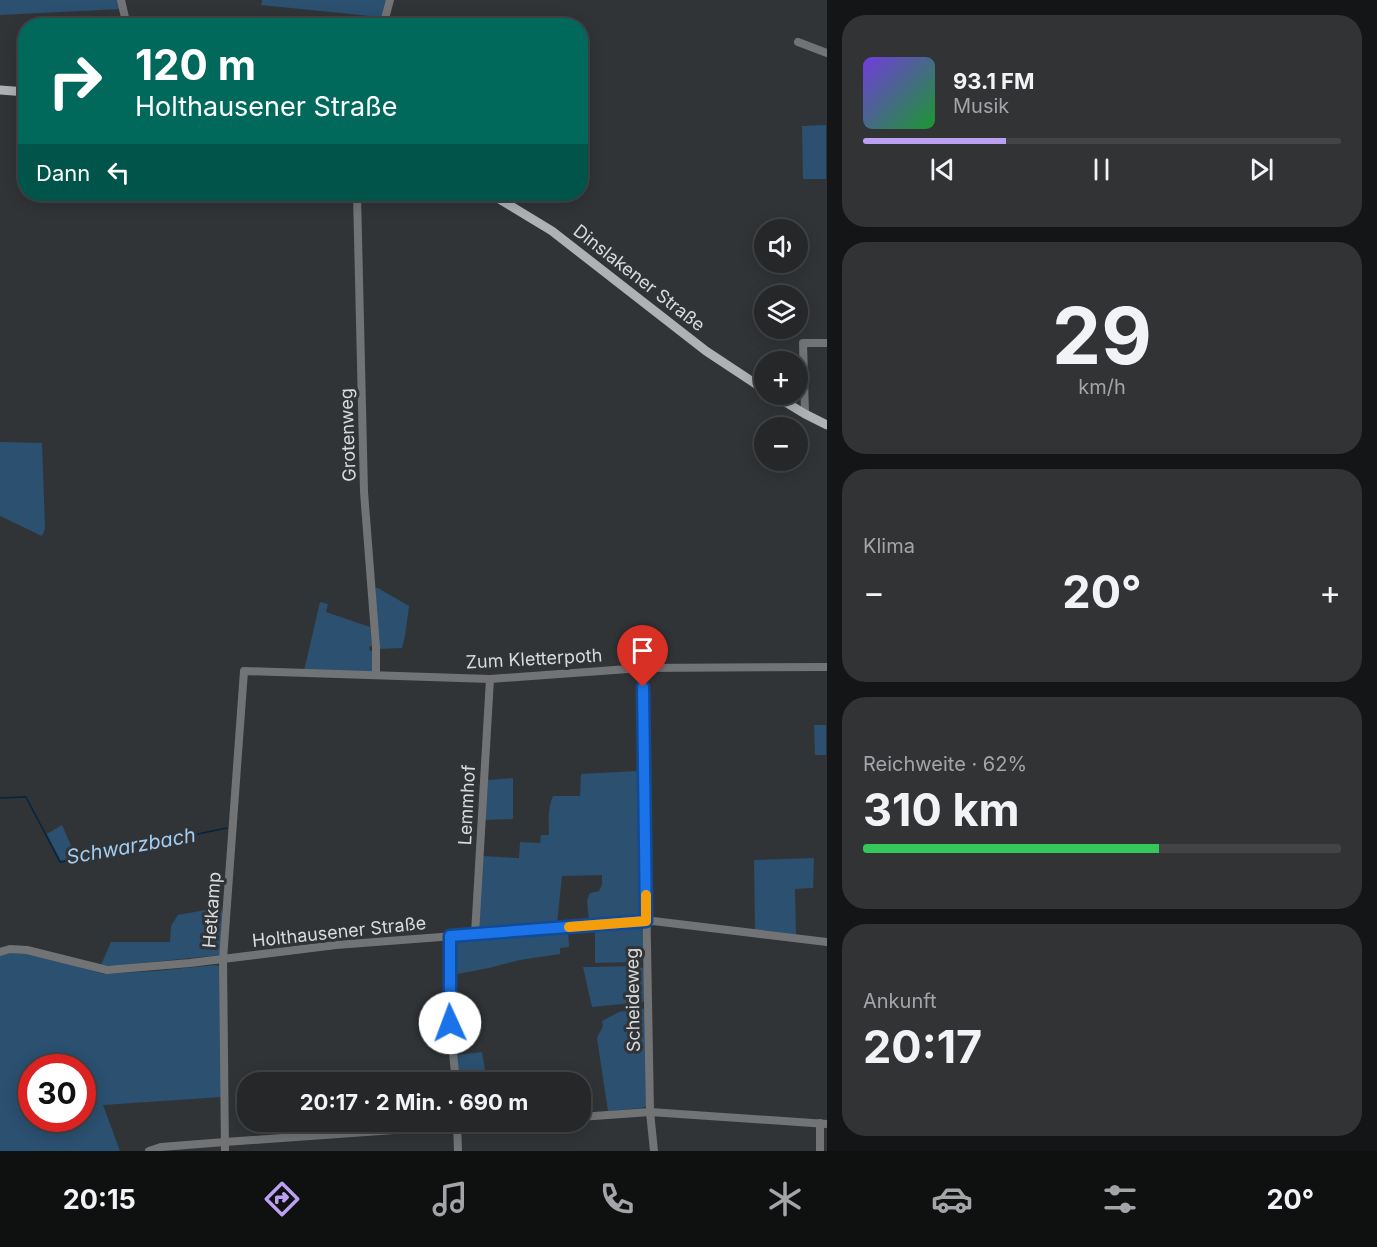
<!DOCTYPE html>
<html lang="de">
<head>
<meta charset="utf-8">
<style>
	:root { --surface:#252729; --page:#313335; --text:#f1f3f6; --muted:#a3a5a8; --line:#424446; --accent:#bca0f2 }
	body { margin:0; font-family:Inter,sans-serif; background:var(--page); color:var(--text); height:100vh; display:flex; flex-direction:column; font-size:22px; white-space:nowrap }
	* { box-sizing:border-box; margin:0 }
	p { font-size:20px; color:var(--muted) }
	.icon { flex:none; width:33px; height:33px; fill:none; stroke:currentColor; stroke-width:2; stroke-linecap:round; stroke-linejoin:round }
	.map { position:relative; flex:1; overflow:hidden }
	.panel { display:flex; flex-direction:column; gap:15px; padding:15px; background:#141517; width:550px }
	.panel>* { flex:none }
	.hud { position:absolute; left:18px; top:18px; width:570px; height:183px; border-radius:24px; box-shadow:0 3px 15px #0003,0 0 0 2px var(--line); background:#00695c; color:#fff; overflow:hidden }
	.fabs { position:absolute; left:754px; top:219px; display:grid; gap:12px }
	.fabs a { display:grid; place-items:center; width:54px; height:54px; border-radius:50%; background:var(--surface); box-shadow:0 3px 15px #0003,0 0 0 2px var(--line); font-size:30px }
	.speed { position:absolute; left:18px; top:1054px; display:flex; gap:12px; font-size:30px; font-weight:700; text-align:center }
	.speed>* { display:grid; place-content:center; width:78px; height:78px; border-radius:50%; background:var(--surface); box-shadow:0 3px 15px #0003,0 0 0 2px var(--line); line-height:1 }
	.speed .limit { border:9px solid #d22; background:#fff; color:#111 }
	.pin { position:absolute; display:grid; place-items:center; width:51px; height:51px; color:#fff; margin:-62px -26px; border-radius:50% 50% 50% 0; rotate:-45deg; box-shadow:0 0 6px #0007 }
	.pin .icon { rotate:45deg }
	.me { position:absolute; width:66px; margin:-33px; rotate:358deg; stroke-linejoin:round; filter:drop-shadow(0 0 4px #0008) }
	.turn { display:flex; align-items:center; gap:21px; height:126px; padding:0 18px; font-size:27px }
	.turn .icon { width:78px; height:78px; stroke-width:2.5 }
	.turn b { display:block; font-size:42px; line-height:51px }
	.then { display:flex; align-items:center; height:57px; padding:0 18px; background:#0003; gap:12px; font-size:22px }
	.big { font-size:45px; font-weight:700; line-height:1.1 }
	.panel .tile { flex:1; display:flex; flex-direction:column; justify-content:center; gap:9px; min-width:0; padding:0 21px; border-radius:24px; background:var(--page) }
	.panel .dial { align-items:center; gap:0 }
	.dial b { font-size:78px; line-height:1 }
	.song { display:flex; align-items:center; gap:18px }
	.cover { width:72px; height:72px; border-radius:9px; background:linear-gradient(135deg,hsl(260 70% 55%),hsl(130 70% 35%)) }
	.played { height:6px; border-radius:3px; background:linear-gradient(90deg,var(--accent) 30%,var(--line) 30%) }
	.keys { display:flex; justify-content:space-around; direction:ltr }
	.heat { display:flex; justify-content:space-between; align-items:center; font-size:33px; direction:ltr }
	.charge { height:9px; border-radius:4px; background:linear-gradient(90deg,#34c759 62%,var(--line) 0) }
	.trip { position:absolute; left:237px; top:1072px; width:354px; height:60px; border-radius:24px; background:var(--surface); box-shadow:0 3px 15px #0003,0 0 0 2px var(--line); font-weight:700; line-height:60px; text-align:center }
	.tab-bar { display:flex; height:96px; justify-content:space-around; align-items:center; background:#0f1010; color:var(--muted) }
	.tab-bar .icon { width:42px; height:42px }
	.tab-bar .current { color:var(--accent) }
	.tab-bar b { font-size:27px; color:var(--text) }
	main { display:flex; flex:1; min-height:0 }
	.map>svg:first-child { display:block }
	.green { fill:#2b5070; fill-rule:evenodd }
	.lines { fill:none; stroke-linecap:round; stroke-linejoin:round }
	.stream { stroke:#002542; stroke-width:1.5 }
	.minor { stroke:#727374; stroke-width:8 }
	.major { stroke:#afb2b5; stroke-width:9 }
	.route-casing { stroke:#114b97; stroke-width:15 }
	.route { stroke:#1a73e8; stroke-width:10 }
	.slow { stroke:#f59e0b; stroke-width:10 }
	.labels { text-anchor:middle; stroke-width:6; stroke-linejoin:round; paint-order:stroke }
	.street-label { font-size:18px; fill:#d8dadc; stroke:#313437 }
	.water-label { font-size:20px; font-style:italic; fill:#a3ccf3; stroke:#313437 }
</style>
</head>
<body>
<main>
<div class="map">
<svg width="827" height="1151" viewBox="0 0 827 1151">
	<rect width="100%" height="100%" fill="#313437"/>
	<g class="green">
		<path d="M0 0H119L121 9 0 15Z"/>
		<path d="M262 0H387L384 15 380 17 261 5Z"/>
		<path d="M826 125V179H803L802 126Z"/>
		<path d="M0 442 42 443 45 529 42 536 0 516Z"/>
		<path d="M375 588H378L409 606 405 636 402 648 378 649Z"/>
		<path d="M320 602 328 604 326 612 370 627 372 646 369 647 370 651H372L373 654V670L371 672 304 671Z"/>
		<path d="M814 725H826V755H815Z"/>
		<path d="M636 771 641 772 643 868 640 869 643 872 642 916 636 919 589 922 587 900 590 893 599 891 602 885V875L562 876 557 924 484 929 478 926 482 856 519 858 520 842 540 843 541 835H549C549 822 547 809 553 796H580L581 774Z"/>
		<path d="M513 778V819L484 820 487 780Z"/>
		<path d="M62 825 73 850 66 860 61 861 47 834Z"/>
		<path d="M814 858 813 888 795 889 796 935 755 930 754 860Z"/>
		<path d="M217 908H220L224 913 221 955 112 966 101 965 111 942H170L171 926 178 915Z"/>
		<path d="M641 924 642 927 644 951 642 960 637 962 595 963V927Z"/>
		<path d="M568 929 569 947 560 948V954L520 960 489 968 452 975 453 946 454 939Z"/>
		<path d="M6 953H29L104 974 155 971 216 965 219 966 220 970 222 1097 103 1105 120 1151H0V955ZM32 1068H82V1119H32Z"/>
		<path d="M639 966 644 969 645 999 643 1002 592 1007 583 967Z"/>
		<path d="M641 1008 644 1009 645 1015 648 1104 645 1107 641 1108 608 1111 597 1038 603 1026 602 1021 619 1012Z"/>
		<path d="M482 1052 487 1083H458L456 1055Z"/>
	</g>
	<g class="lines">
		<path class="stream" d="M0 798 26 797 60 862 227 828"/>
		<g class="minor">
			<path d="M121 0 127 26"/>
			<path d="M383 26 390 0"/>
			<path d="M798 42 827 53"/>
			<path d="M357 194 364 492 376 647V675"/>
			<path d="M805 414 803 343H827"/>
			<path d="M642 668 650 1112 654 1151"/>
			<path d="M475 934 490 679"/>
			<path d="M450 936V1023L456 1083"/>
			<path d="M0 952 10 949 27 950 107 970 190 963 336 945 653 921 827 942"/>
			<path d="M580 1117 650 1112 827 1124"/>
			<path d="M457 1122 458 1151"/>
			<path d="M820 1123V1151"/>
			<path d="M149 1151 161 1147 225 1142 507 1122"/>
			<path d="M225 1151 223 959 244 671 490 679 642 668 827 667"/>
		</g>
		<g class="major">
			<path d="M0 90 26 92"/>
			<path d="M491 194 552 231 706 351 765 390"/>
			<path d="M772 394 805 414 827 425"/>
		</g>
	</g>
	<g class="lines">
		<g class="route-casing">
			<path id="route" d="M450 1023V936L646 921 643 687"/>
		</g>
		<use href="#route" class="route"/>
		<path class="slow" d="M569 927 646 921V895"/>
	</g>
	<g class="labels">
		<g class="street-label">
			<text transform="translate(639 278) rotate(38)" y="6">Dinslakener Straße</text>
			<text transform="translate(348 435) rotate(-92)" y="6">Grotenweg</text>
			<text transform="translate(534 659) rotate(-3)" y="6">Zum Kletterpoth</text>
			<text transform="translate(467 805) rotate(-87)" y="6">Lemmhof</text>
			<text transform="translate(212 910) rotate(-86)" y="6">Hetkamp</text>
			<text transform="translate(339 932) rotate(-6)" y="6">Holthausener Straße</text>
			<text transform="translate(633 1000) rotate(-91)" y="6">Scheideweg</text>
		</g>
		<g class="water-label">
			<text transform="translate(131 846) rotate(-10)" y="7">Schwarzbach</text>
		</g>
	</g>
</svg>
<div class="fabs">
<a><svg class="icon" aria-label="sound" viewBox="0 0 24 24"><path d="M4 9h4l5-4v14l-5-4H4zM17 9q2 3 0 6"/></svg></a>
<a><svg class="icon" aria-label="layers" viewBox="0 0 24 24"><path d="M12 4l9 5-9 5-9-5zM3 14l9 5 9-5"/></svg></a>
<a>+</a>
<a>−</a>
</div>
<div class="speed"><div class="limit">30</div></div>
<div class="pin" style="left:643px;top:687px;background:#d93025"><svg class="icon" aria-label="arrive" viewBox="0 0 24 24"><path d="M6 21V4h12l-3 4 3 4H6"/></svg></div>
<svg class="me" style="left:450px;top:1023px" viewBox="-20 -20 40 40"><circle r="19" fill="#fff"/><path d="M0-13L10 11 0 6-10 11z" fill="#1a73e8"/></svg>
<div class="trip">20:17 · 2 Min. · 690 m</div>
<div class="hud">
<div class="turn"><svg class="icon" aria-label="right" viewBox="0 0 24 24"><path d="M7 20v-9h11M14 6l5 5-5 5"/></svg><div><b>120 m</b>Holthausener Straße</div></div>
<div class="then">Dann<svg class="icon" aria-label="left" viewBox="0 0 24 24"><path d="M17 20v-9H6M10 6l-5 5 5 5"/></svg></div>
</div>
</div>
<section class="panel">
<div class="tile">
<div class="song"><i class="cover"></i><div><b>93.1 FM</b><p>Musik</p></div></div>
<div class="played"></div>
<div class="keys"><svg class="icon" aria-label="previous" viewBox="0 0 24 24"><path d="M18 5L8 12l10 7zM5 5v14"/></svg><svg class="icon" aria-label="pause" viewBox="0 0 24 24"><path d="M8 5v14M16 5v14"/></svg><svg class="icon" aria-label="next" viewBox="0 0 24 24"><path d="M6 5l10 7-10 7zM19 5v14"/></svg></div>
</div>
<div class="tile dial"><b>29</b><p>km/h</p></div>
<div class="tile"><p>Klima</p>
<div class="heat"><a>−</a><b class="big">20°</b><a>+</a></div>
</div>
<div class="tile"><p>Reichweite · 62%</p><b class="big">310 km</b><div class="charge"></div></div>
<div class="tile"><p>Ankunft</p><b class="big">20:17</b></div>
</section>
</main>
<nav class="tab-bar">
<b>20:15</b>
<svg class="icon current" aria-label="directions" viewBox="0 0 24 24"><path d="M12 3l9 9-9 9-9-9zM9 14v-3h6M13 9l2 2-2 2"/></svg>
<svg class="icon" aria-label="music" viewBox="0 0 24 24"><path d="M9 18V5l10-2v13"/><circle cx="6" cy="18" r="3"/><circle cx="16" cy="16" r="3"/></svg>
<svg class="icon" aria-label="phone" viewBox="0 0 24 24"><path d="M5 4h4l2 5-3 2q2 4 5 5l2-3 5 2v4C11 20 4 13 5 4z"/></svg>
<svg class="icon" aria-label="climate" viewBox="0 0 24 24"><path d="M12 3v18M4 7l16 10M4 17L20 7"/></svg>
<svg class="icon" aria-label="car" viewBox="0 0 24 24"><path d="M5 17H2v-5l4-1 3-4h7l3 4 3 1v5h-3M9 17h6M6 11h13"/><circle cx="7" cy="17" r="2"/><circle cx="17" cy="17" r="2"/></svg>
<svg class="icon" aria-label="filters" viewBox="0 0 24 24"><path d="M4 7h16M4 17h16"/><circle cx="9" cy="7" r="2"/><circle cx="15" cy="17" r="2"/></svg>
<b>20°</b>
</nav>
</body>
</html>
